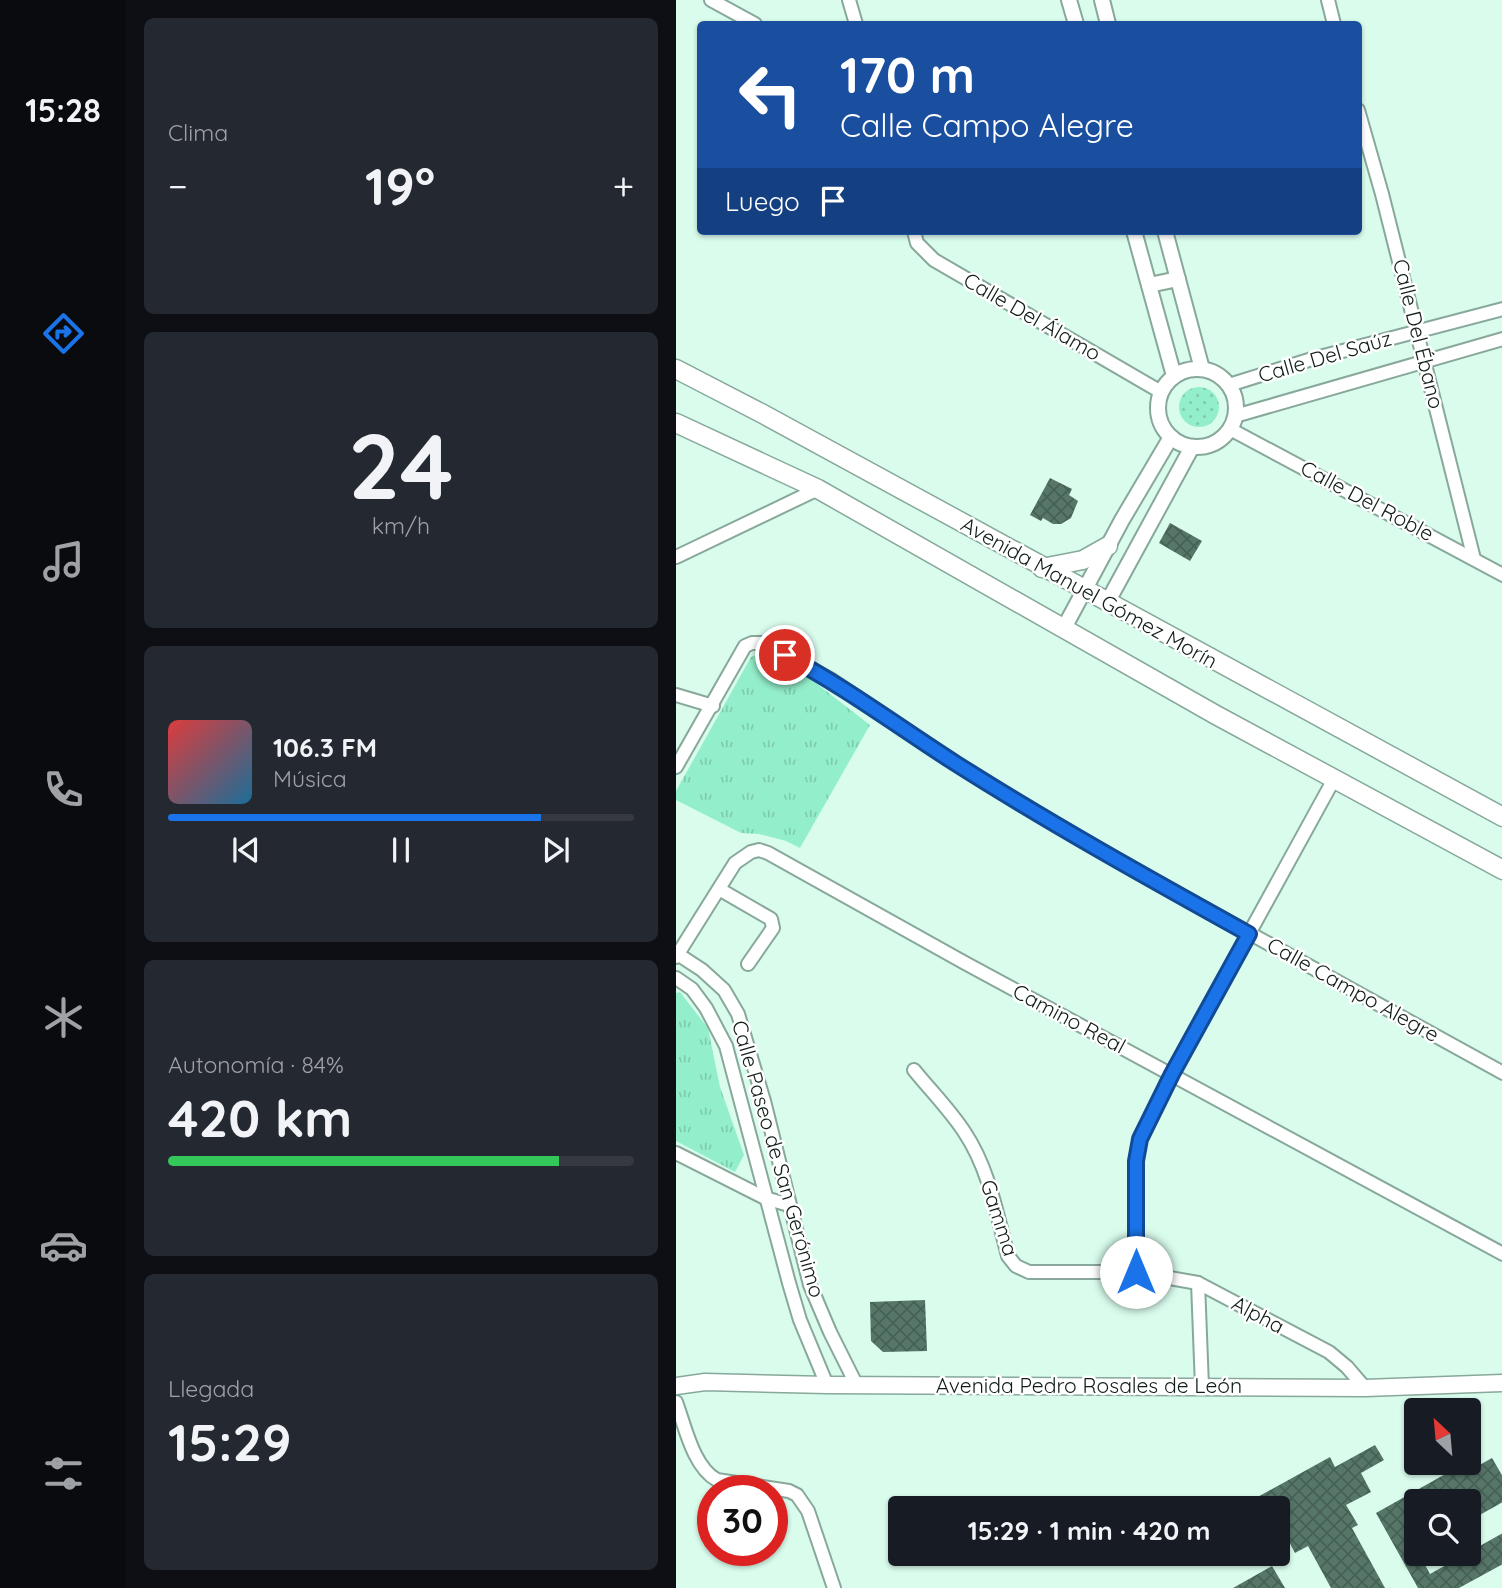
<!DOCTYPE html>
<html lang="es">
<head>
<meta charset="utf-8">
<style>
	:root { --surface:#171b24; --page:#242831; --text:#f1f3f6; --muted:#9ea1a6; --line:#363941; --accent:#1a73e8 }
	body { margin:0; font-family:Quicksand,sans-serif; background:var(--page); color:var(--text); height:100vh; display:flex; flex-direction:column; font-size:26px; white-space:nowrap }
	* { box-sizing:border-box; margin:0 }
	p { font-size:23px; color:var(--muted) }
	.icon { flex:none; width:38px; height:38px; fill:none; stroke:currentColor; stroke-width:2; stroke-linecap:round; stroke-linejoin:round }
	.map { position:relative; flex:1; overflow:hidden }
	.side { display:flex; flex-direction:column; gap:18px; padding:18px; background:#0d0f14; width:550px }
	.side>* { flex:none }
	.guide { position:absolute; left:21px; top:21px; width:665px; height:214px; border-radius:7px; box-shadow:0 2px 5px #0004; background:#1a4fa0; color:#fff; overflow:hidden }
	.needle { width:46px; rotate:334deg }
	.buttons { position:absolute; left:728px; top:1398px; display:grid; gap:14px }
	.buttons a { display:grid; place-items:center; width:77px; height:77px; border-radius:7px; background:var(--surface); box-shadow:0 2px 5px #0004; font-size:35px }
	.speed { position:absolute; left:21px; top:1475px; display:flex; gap:14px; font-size:35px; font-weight:700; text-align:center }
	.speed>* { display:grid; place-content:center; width:91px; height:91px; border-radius:50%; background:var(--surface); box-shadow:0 2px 5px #0004; line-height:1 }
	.speed .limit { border:10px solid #d22; background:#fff; color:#111 }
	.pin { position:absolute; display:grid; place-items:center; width:60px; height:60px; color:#fff; margin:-30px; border:4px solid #fff; border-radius:50%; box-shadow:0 2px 7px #0007 }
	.me { position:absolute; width:77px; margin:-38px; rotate:0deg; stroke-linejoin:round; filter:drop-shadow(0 0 5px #0008) }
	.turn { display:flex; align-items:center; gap:24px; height:147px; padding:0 28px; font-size:32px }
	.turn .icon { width:91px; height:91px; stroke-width:2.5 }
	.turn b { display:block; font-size:49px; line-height:60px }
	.then { display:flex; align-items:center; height:66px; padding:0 28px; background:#0003; gap:14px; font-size:26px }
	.big { font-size:52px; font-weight:800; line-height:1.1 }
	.side .widget { flex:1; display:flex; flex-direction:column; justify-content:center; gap:10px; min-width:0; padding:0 24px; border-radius:10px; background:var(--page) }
	.side .dial { align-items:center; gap:0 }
	.dial b { font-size:91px; line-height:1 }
	.song { display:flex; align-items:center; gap:21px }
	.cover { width:84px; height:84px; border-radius:10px; background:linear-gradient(135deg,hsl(0 70% 55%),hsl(200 70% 35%)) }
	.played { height:7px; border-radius:4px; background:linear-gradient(90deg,var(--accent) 80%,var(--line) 80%) }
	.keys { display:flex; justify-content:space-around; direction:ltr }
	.heat { display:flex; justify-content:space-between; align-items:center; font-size:38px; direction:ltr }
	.charge { height:10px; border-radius:5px; background:linear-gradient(90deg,#34c759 84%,var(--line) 0) }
	.trip { position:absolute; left:212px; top:1496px; width:402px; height:70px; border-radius:7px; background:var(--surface); box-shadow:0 2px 5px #0004; font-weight:800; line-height:70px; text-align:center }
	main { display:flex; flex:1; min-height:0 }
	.menu { display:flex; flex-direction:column; width:126px; justify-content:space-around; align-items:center; background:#090b0e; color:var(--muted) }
	.menu .icon { width:49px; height:49px }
	.menu .active { color:var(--accent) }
	.menu b { font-size:32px; color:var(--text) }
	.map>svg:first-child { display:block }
	.grass { fill:url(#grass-tufts) }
	.garden { fill:url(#garden-dots) }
	.building { fill:url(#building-cross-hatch) }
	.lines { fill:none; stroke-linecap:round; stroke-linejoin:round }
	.minor-casing { stroke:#87a89a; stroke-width:16 }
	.tertiary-casing { stroke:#87a89a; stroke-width:18 }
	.secondary-casing { stroke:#87a89a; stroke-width:19 }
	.primary-casing { stroke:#87a89a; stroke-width:21 }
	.minor { stroke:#fff; stroke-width:12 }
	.tertiary { stroke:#fff; stroke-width:14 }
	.secondary { stroke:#fff; stroke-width:16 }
	.primary { stroke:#fff; stroke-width:18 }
	.route-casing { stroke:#114b97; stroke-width:18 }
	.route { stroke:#1a73e8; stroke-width:12 }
	.labels { text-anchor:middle; stroke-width:5; stroke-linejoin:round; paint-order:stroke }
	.street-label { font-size:21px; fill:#111e18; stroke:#fff }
</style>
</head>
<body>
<main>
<nav class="menu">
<b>15:28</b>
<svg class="icon active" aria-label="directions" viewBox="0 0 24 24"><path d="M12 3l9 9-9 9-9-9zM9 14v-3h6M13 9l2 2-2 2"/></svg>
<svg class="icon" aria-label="music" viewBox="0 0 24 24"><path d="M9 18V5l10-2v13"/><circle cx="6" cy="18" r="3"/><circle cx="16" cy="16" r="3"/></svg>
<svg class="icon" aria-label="phone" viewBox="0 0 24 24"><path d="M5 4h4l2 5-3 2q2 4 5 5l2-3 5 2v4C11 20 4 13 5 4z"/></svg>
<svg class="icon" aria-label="climate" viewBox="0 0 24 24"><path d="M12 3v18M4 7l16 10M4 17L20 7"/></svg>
<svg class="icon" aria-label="car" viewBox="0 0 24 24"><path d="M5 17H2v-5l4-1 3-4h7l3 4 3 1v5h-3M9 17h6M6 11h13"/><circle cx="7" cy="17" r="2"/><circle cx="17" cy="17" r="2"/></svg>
<svg class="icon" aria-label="filters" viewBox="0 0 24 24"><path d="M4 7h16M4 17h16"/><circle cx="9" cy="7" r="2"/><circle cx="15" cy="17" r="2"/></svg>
</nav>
<section class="side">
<div class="widget"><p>Clima</p>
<div class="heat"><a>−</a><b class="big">19°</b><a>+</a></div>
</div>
<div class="widget dial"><b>24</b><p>km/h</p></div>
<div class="widget">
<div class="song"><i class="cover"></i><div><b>106.3 FM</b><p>Música</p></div></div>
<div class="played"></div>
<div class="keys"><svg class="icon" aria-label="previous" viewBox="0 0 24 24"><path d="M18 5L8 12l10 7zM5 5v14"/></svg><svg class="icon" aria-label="pause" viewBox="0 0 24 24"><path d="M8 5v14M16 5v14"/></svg><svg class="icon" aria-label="next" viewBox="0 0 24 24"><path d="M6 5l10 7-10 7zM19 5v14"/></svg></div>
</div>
<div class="widget"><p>Autonomía · 84%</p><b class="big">420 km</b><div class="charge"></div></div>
<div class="widget"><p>Llegada</p><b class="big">15:29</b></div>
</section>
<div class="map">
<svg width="827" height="1588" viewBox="0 0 827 1588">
	<defs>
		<pattern id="grass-tufts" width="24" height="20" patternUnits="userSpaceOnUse" patternTransform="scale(1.75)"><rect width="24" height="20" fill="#93efcb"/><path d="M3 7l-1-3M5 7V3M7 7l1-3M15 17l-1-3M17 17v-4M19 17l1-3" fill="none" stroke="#7eccae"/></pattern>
		<pattern id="garden-dots" width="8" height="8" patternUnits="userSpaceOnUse" patternTransform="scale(1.75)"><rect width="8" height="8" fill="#93efcb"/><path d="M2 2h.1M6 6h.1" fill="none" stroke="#7eccae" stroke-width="1.8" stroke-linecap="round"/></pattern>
		<pattern id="building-cross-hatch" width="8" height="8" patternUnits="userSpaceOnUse" patternTransform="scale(1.75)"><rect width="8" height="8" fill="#567668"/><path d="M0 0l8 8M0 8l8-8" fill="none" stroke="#466055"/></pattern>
	</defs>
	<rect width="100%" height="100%" fill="#d9fced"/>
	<g class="grass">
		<path d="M87 653 127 673 194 725 124 848 110 841 83 834 65 833 0 800V791L75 657Z"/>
		<path d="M4 992 32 1028 44 1087 68 1155 59 1172 0 1141V993Z"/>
	</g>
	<circle class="garden" cx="523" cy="407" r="20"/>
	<g class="building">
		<path d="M374 478 396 489 393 495 402 501 395 518 385 524H377L367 518 365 521 354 515Z"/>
		<path d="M494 523 526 541 514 561 483 543Z"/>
		<path d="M249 1300 251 1351 207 1352 195 1341 194 1302Z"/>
		<path d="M699 1445 708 1460 685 1473 695 1492 670 1505 682 1525 676 1528 709 1588H655L632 1546 619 1553 611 1538 602 1543V1508H584L578 1499 654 1457 659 1467Z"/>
		<path d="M816 1458 827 1477V1502L793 1521V1502H740V1554H743L754 1574 827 1533V1564L783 1588H742L700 1513 789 1463H793L795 1459 800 1467Z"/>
		<path d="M596 1566 609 1588H557Z"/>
	</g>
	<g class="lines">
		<g class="minor-casing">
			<g id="minor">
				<path d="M35 0 79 24"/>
				<path d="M173 0 180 24"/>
				<path d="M652 0 658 24"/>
				<path d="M682 110 706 194 798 559"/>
				<path d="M238 231 241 243 258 260 485 392"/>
				<path d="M553 385 636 359 827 309"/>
				<path d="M559 416 827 339"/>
				<path d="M554 429 827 575"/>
				<path d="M0 557 142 489"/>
				<path d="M0 695 37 706"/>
				<path d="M0 767 69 646 76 643H87L154 679 280 764 430 854 827 1073"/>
				<path d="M43 889 95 919 97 928 72 964"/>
				<path d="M0 953 26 970 48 990 62 1014 88 1101 134 1285 154 1332 180 1384"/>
				<path d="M0 957 59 863 75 852 83 850 92 853 289 963 827 1254"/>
				<path d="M0 978 16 989 30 1008 50 1046 113 1283 124 1320 151 1385"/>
				<path d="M238 1070C255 1091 275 1111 289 1133 313 1169 321 1215 332 1256L340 1266 353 1272H460L522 1283 653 1352 671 1367 689 1388"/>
				<path d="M0 1153 89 1198 113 1205"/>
				<path d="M460 1272V1161L464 1139 496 1074 658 779"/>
				<path d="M522 1283 526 1387"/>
				<path d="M0 1402C9 1426 17 1467 41 1480L113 1491 121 1495 132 1511 158 1588"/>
			</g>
		</g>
		<g class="tertiary-casing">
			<g id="tertiary">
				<path d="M393 0 400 24"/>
				<path d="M426 0 432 24"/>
				<path d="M458 231 498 376"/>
				<path d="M489 231 526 369"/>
				<path d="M473 285 502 279"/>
				<circle cx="521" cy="408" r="39"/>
				<path d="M431 603 516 447"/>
				<path d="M388 628 446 520 495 437"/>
			</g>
		</g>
		<g class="secondary-casing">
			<path id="secondary" d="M0 1386 29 1382 151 1385 689 1388 827 1383"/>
		</g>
		<g class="primary-casing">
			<g id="primary">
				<path d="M0 369 87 414 827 817"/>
				<path d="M0 423 142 489 540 715 827 870"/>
				<path d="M366 568 407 560 432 546"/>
			</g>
		</g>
		<use href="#minor" class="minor"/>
		<use href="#tertiary" class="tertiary"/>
		<use href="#secondary" class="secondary"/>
		<use href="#primary" class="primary"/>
	</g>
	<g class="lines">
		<g class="route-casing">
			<path id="route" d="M109 655C169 687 223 727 279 763 375 824 474 879 573 934L496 1074 464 1139 460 1161V1272"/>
		</g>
		<use href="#route" class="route"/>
	</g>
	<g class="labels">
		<g class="street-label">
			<text transform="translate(356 317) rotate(30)" y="7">Calle Del Álamo</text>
			<text transform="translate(742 334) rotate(76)" y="7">Calle Del Ébano</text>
			<text transform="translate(649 357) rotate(-16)" y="7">Calle Del Saúz</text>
			<text transform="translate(691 501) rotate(28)" y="7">Calle Del Roble</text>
			<text transform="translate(413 593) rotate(29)" y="7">Avenida Manuel Gómez Morín</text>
			<text transform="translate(677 990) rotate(29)" y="7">Calle Campo Alegre</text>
			<text transform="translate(393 1019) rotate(28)" y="7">Camino Real</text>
			<text transform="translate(102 1159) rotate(74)" y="7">Calle Paseo de San Gerónimo</text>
			<text transform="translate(323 1218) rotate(72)" y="7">Gamma</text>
			<text transform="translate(582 1315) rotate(28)" y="7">Alpha</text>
			<text x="413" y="1393">Avenida Pedro Rosales de León</text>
		</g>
	</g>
</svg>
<div class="buttons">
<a><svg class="needle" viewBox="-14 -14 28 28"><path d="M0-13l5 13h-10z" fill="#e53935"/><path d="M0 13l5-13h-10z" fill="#9ea1a6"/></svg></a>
<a><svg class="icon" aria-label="search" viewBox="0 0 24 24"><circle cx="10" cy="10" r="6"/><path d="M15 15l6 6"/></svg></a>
</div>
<div class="speed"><div class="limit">30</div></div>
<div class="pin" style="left:109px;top:655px;background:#d93025"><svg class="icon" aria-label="arrive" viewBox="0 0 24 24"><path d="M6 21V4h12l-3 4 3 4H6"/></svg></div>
<svg class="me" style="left:460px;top:1272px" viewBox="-20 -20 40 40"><circle r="19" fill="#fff"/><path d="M0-13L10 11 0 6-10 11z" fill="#1a73e8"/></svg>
<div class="trip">15:29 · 1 min · 420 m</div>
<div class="guide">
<div class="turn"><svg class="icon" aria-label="left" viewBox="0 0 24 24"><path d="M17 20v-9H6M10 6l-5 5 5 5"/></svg><div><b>170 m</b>Calle Campo Alegre</div></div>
<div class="then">Luego<svg class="icon" aria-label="arrive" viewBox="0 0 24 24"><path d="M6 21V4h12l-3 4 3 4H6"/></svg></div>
</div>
</div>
</main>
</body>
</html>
